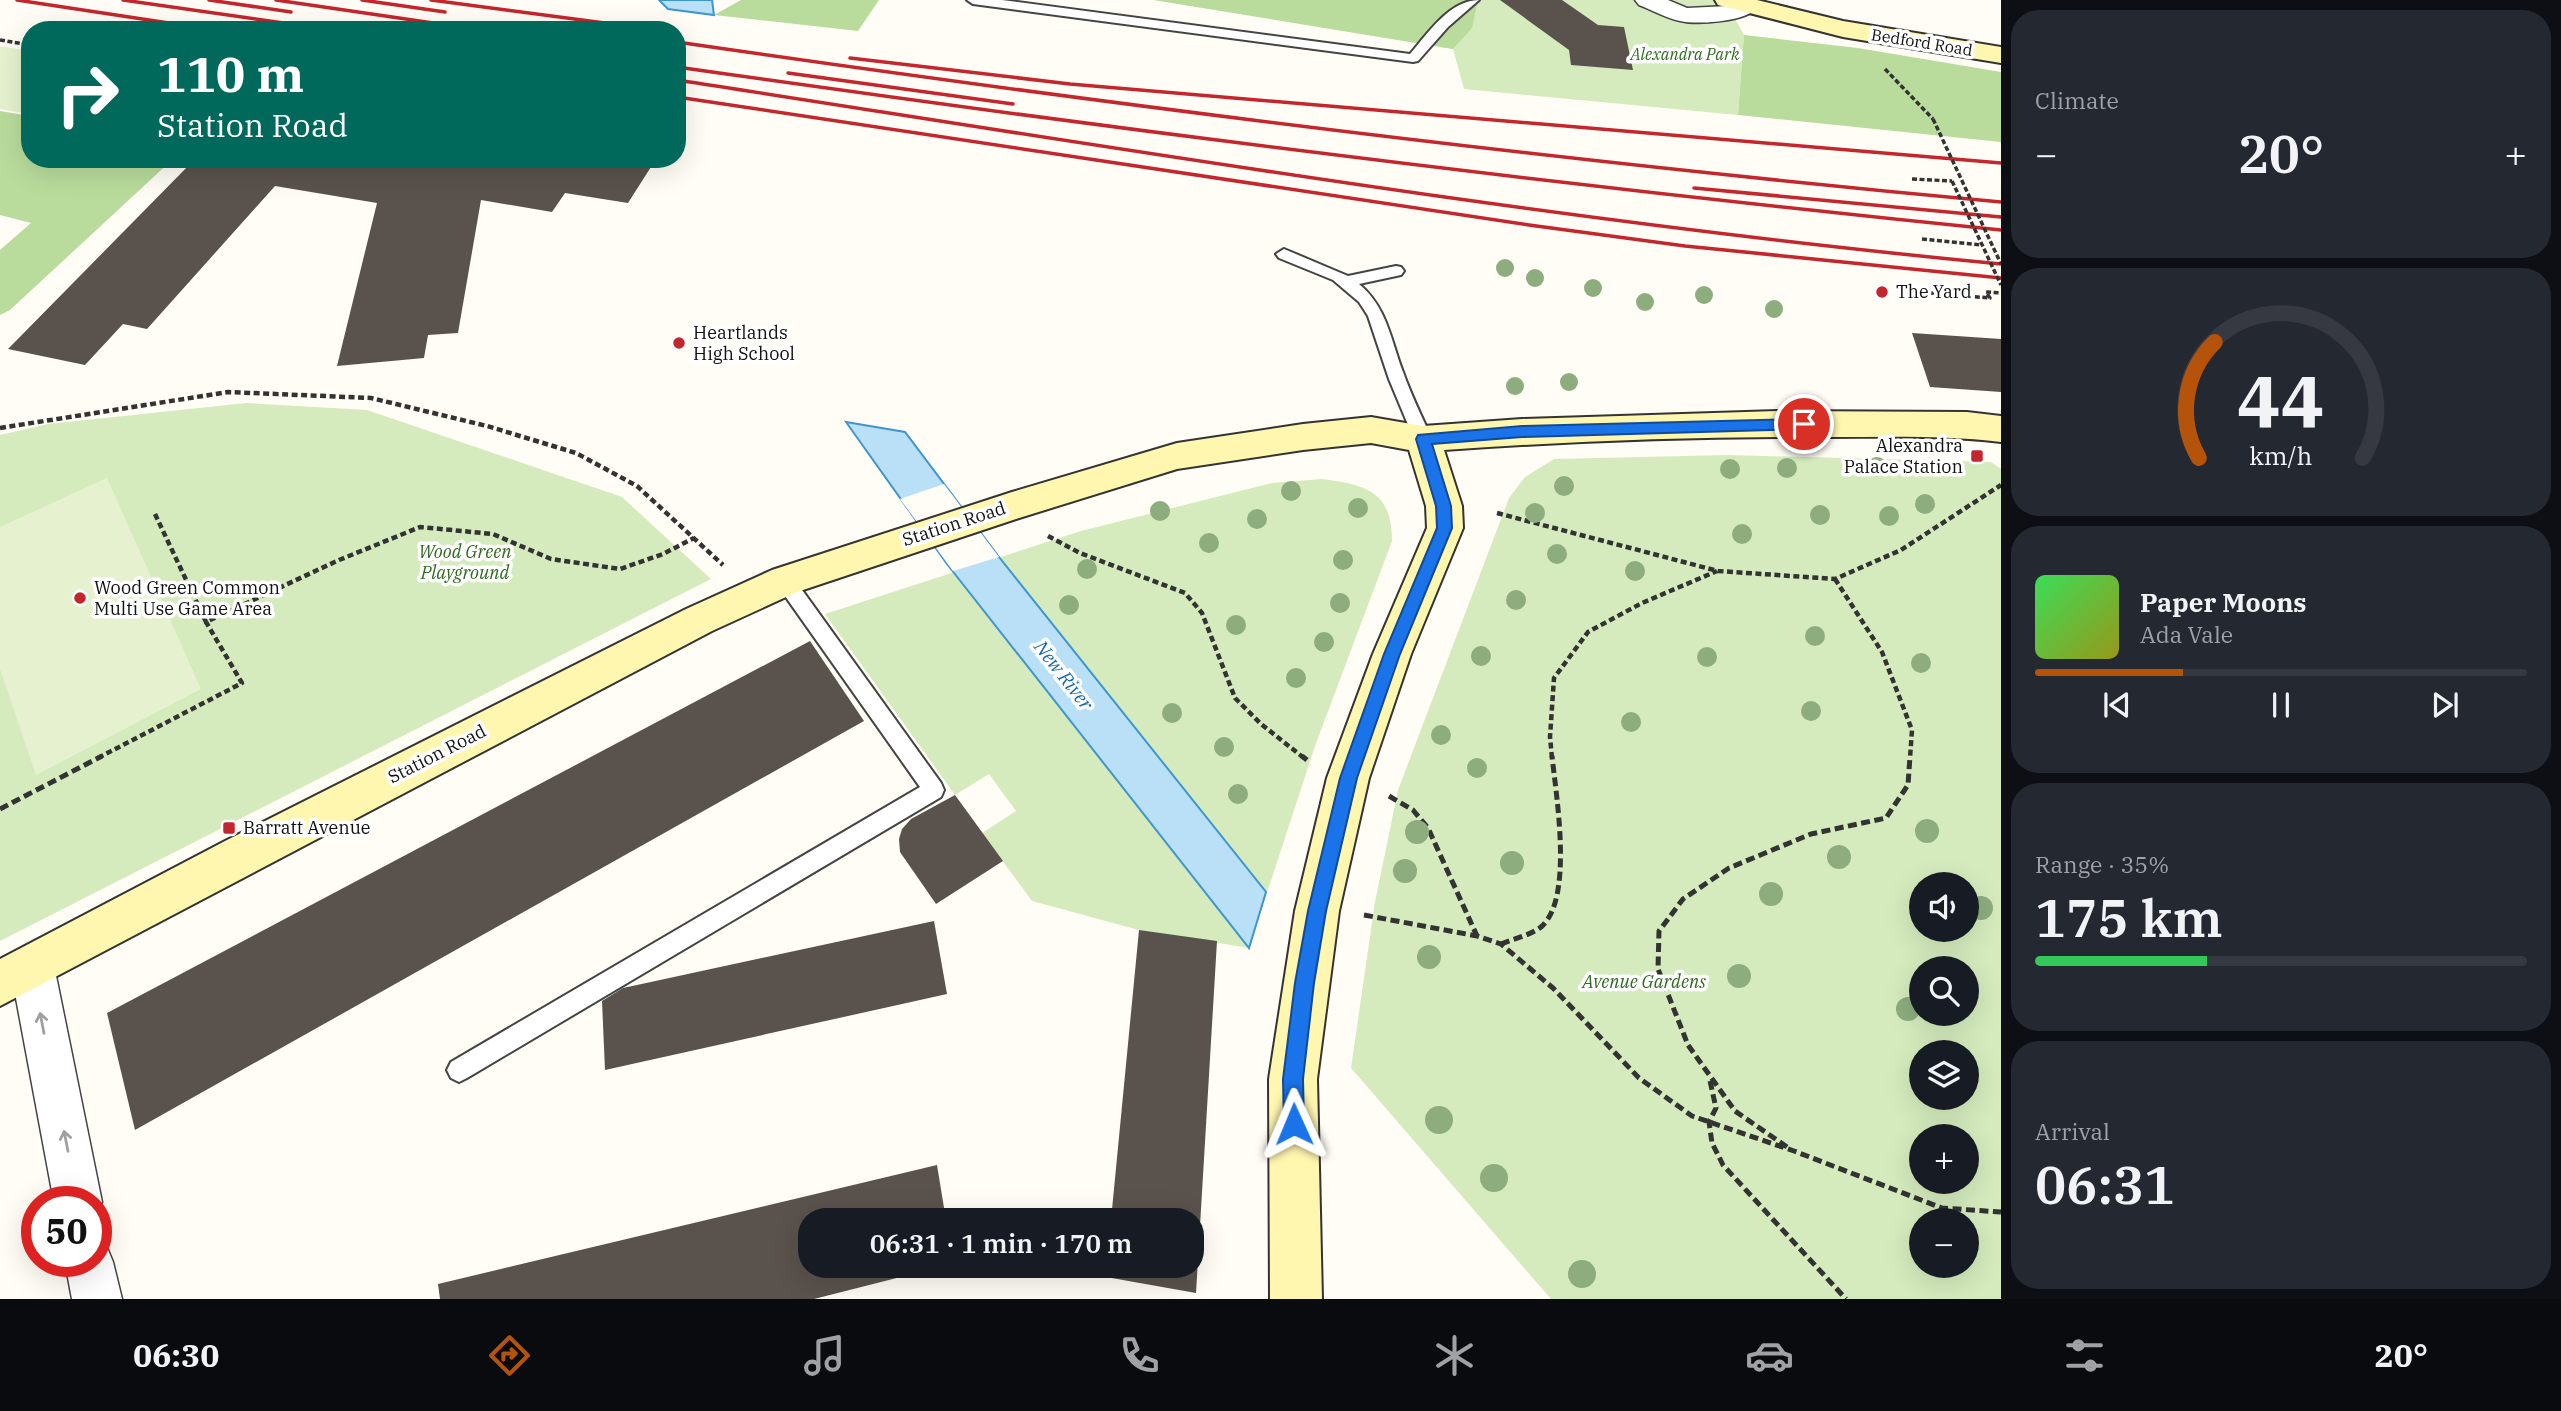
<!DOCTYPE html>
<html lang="en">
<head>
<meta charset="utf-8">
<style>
	:root { --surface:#171b24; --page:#242831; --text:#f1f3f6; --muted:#9ea1a6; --line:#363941; --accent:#b45309 }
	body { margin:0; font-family:"IBM Plex Serif",serif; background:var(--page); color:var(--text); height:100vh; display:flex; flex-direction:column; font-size:26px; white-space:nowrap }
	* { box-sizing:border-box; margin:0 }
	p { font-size:23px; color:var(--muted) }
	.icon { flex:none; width:38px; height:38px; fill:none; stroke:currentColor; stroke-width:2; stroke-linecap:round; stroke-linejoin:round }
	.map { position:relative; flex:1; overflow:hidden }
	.drawer { display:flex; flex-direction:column; gap:10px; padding:10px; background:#0d0f14; width:560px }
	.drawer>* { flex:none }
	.banner { position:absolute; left:21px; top:21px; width:665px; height:147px; border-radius:28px; box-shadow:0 7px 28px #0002; background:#00695c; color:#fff; overflow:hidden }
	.buttons { position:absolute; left:1909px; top:872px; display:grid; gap:14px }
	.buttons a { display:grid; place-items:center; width:70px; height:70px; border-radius:50%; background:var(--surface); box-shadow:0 7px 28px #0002; font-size:35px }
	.speed { position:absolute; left:21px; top:1186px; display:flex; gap:14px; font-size:35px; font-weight:700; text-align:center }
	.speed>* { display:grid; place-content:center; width:91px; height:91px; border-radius:50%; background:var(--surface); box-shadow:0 7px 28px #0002; line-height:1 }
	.speed .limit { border:10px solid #d22; background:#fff; color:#111 }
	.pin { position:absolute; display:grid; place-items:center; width:60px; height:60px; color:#fff; margin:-30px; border:4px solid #fff; border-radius:50%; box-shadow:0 2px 7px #0007 }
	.me { position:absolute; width:77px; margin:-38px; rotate:359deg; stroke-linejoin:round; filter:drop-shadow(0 0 5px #0008) }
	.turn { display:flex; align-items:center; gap:24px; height:147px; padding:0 21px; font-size:32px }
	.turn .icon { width:91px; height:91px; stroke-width:2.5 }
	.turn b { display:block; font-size:49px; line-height:60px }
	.big { font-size:52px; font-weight:600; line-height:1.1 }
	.drawer .card { flex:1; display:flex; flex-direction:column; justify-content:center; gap:10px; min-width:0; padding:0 24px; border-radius:28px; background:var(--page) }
	.drawer .dial { align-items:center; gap:0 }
	.dial svg { height:182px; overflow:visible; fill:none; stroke:var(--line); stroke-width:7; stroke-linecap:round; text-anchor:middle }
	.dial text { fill:var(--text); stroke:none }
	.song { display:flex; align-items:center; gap:21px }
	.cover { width:84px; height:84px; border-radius:10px; background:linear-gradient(135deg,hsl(130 70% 55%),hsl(60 70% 35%)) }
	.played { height:7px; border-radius:4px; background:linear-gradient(90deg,var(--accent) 30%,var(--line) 30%) }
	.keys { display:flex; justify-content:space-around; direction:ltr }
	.heat { display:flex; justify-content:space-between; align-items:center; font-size:38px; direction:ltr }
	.charge { height:10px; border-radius:5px; background:linear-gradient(90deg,#34c759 35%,var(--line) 0) }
	.trip { position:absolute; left:798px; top:1208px; width:406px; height:70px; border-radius:28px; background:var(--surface); box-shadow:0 7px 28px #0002; font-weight:600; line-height:70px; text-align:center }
	.dock { display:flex; height:112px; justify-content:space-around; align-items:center; background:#090b0e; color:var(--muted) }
	.dock .icon { width:49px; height:49px }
	.dock .selected { color:var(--accent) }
	.dock b { font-size:32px; color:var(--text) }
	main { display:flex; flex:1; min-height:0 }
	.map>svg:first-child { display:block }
	.green { fill:#d5ebbd; fill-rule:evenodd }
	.forest { fill:#b9dc9c }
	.pitch { fill:#e6f2cf }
	.water { fill:#b9e0f7; stroke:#3f96cf; stroke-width:2 }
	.pier { fill:#fffdf5 }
	.building { fill:#5a524d }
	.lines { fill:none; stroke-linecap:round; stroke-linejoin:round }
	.lane-casing { stroke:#444; stroke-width:4 }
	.street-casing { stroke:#444; stroke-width:3 }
	.secondary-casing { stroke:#333; stroke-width:4 }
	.path-far2 { stroke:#333; stroke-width:3.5; stroke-dasharray:5 2.5; stroke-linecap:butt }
	.path-far1 { stroke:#333; stroke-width:4.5; stroke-dasharray:6 3.5; stroke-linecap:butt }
	.path { stroke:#333; stroke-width:5; stroke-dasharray:9 4.5; stroke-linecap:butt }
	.lane { fill:#fff; fill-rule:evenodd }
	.street { fill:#fff; fill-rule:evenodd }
	.secondary { fill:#fff6b0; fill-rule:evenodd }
	.rail { stroke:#c4262e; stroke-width:3.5 }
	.path-bridge { stroke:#333; stroke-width:3.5; stroke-dasharray:5 2.5; stroke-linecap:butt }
	.tree { fill:#8dad7f }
	.oneway { stroke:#a0a0a0 }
	.route { fill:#1a73e8; stroke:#114b97; stroke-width:2 }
	.poi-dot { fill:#c4262e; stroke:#fff; stroke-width:2.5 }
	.labels { text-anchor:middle; stroke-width:7; stroke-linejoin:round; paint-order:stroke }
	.far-street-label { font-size:16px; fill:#111; stroke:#fff }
	.far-park-label { font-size:16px; font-style:italic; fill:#2f6b1f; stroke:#fff }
	.poi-label { font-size:18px; fill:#111; stroke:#fff; text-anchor:start }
	.street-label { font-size:18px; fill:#111; stroke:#fff }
	.park-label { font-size:18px; font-style:italic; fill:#2f6b1f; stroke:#fff }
	.water-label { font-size:19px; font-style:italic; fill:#1768a6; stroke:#fff }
</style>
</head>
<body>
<main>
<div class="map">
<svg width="2001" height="1299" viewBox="0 0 2001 1299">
	<rect width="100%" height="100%" fill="#fffdf5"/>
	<g class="green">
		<path d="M1154 0H1725L1744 35 1738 115 1464 89 1453 49Z"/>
		<path d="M246 403 367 410 622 497 711 579 0 941V435L48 424Z"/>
		<path d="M1728 455 1991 462 2001 469V1299H1551L1351 1068 1375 902 1398 790 1509 498 1525 477 1554 459ZM1922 884H1967V929H1922ZM1922 968H1967V1013H1922ZM1922 1052H1967V1097H1922ZM1922 1136H1967V1181H1922ZM1922 1220H1967V1265H1922Z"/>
		<path d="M1322 479C1365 485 1392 490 1392 541L1315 746 1249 948 1139 930 1032 901 982 833 1016 811 989 774 955 795 825 614 1081 531 1272 483Z"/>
	</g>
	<g class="forest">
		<path d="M741 0H879L858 31 714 15Z"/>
		<path d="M1154 0H1478L1472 28 1453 49Z"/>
		<path d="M1744 35 1858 48 2001 72V142L1738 115Z"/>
		<path d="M0 111 30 116V159H173L10 310 0 315V250L31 223 0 215Z"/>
	</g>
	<g class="pitch">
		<path d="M0 46 30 51V114L0 109Z"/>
		<path d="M107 478 201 689 36 775 0 669V527Z"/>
	</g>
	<g class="water">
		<path d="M659 0H712L714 15 668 9Z"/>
		<path d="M846 422 905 432 999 557 1266 892 1249 948 947 564Z"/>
	</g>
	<path class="pier" d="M944 484 999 557 953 571 900 499Z"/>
	<g class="building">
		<path d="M1500 0H1562L1598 25 1624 27 1633 70 1571 65 1569 50Z"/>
		<path d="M195 159H656L628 203 565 193 552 212 481 200 458 333 428 335 424 358 337 366 377 203 275 186 147 329 123 324 85 365 8 349Z"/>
		<path d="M1912 333 2001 339V392L1930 387Z"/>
		<path d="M810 641 864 721 135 1130 107 1013Z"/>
		<path d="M955 795 1003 861 936 904 900 852 899 839 902 829 911 819Z"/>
		<path d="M934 921 947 994 605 1070 602 1001 623 988Z"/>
		<path d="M1139 930 1217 941 1196 1293 1106 1277 1107 1265H1192V1220H1111Z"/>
		<path d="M937 1165 946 1220H810V1265H948L814 1299H440L438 1284Z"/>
	</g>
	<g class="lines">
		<g class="lane-casing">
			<g id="lane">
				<path d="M967 0H1002L1410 54C1428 33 1450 0 1479 0L1448 27 1418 61 1413 62 973 4Z"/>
				<path d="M1284 249 1348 276 1396 266 1401 267 1404 271 1401 275 1359 284C1387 307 1391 341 1403 372 1411 395 1422 417 1432 439L1429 444H1417L1414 439 1389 379 1368 316 1359 302 1333 280 1279 258 1276 254Z"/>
				<path d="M785 573 792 576 941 783 944 790 941 797 467 1078 459 1082 451 1078 447 1070 451 1062 920 787 778 586 776 581 778 576Z"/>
			</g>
		</g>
		<g class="street-casing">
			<g id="street">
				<path d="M1635 0H1668L1687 8 1728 6 1745 0 1754 2 1758 7C1747 22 1697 25 1680 21 1666 18 1652 10 1639 5Z"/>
				<path d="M32 944 47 951 54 966 102 1202 96 1216V1202H54L10 966 17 951Z"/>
				<path d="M96 1241 106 1245 113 1262 122 1299H72L65 1262H96Z"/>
			</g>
		</g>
		<g class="secondary-casing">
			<g id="secondary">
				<path d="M1715 0H1757L1843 21 2001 47V63L1843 37 1718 5Z"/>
				<path d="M1777 411 1967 412 2001 416V442C1945 435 1888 437 1831 437 1702 436 1572 441 1444 450L1462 506 1463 528 1411 654 1369 778 1339 911 1317 1079 1322 1299H1270L1269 1079 1295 911 1327 778 1373 654 1427 528 1426 506 1409 450 1371 443 1303 450 1177 469 1016 519 797 592 712 631 0 1006V959L225 841 686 609 772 570 1012 492 1177 443 1303 424 1371 417 1423 426 1522 419Z"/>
			</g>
		</g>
		<g class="path-far2">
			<path d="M0 40 30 45"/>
			<path d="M1885 69 1933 119"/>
			<path d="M1912 179 1952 181"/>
			<path d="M1922 239 1982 245"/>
			<path d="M1930 293 1990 298 1986 292 2001 293"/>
		</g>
		<g class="path-far1">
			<path d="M0 428 228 392 371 398 487 426 576 453 637 486 723 565"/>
			<path d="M1497 513 1718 571 1835 579 1901 550 2001 485"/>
			<path d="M155 514 206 622 339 560 420 527 493 534 551 559 620 569 663 554 694 538"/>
			<path d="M1048 536 1080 553 1185 593 1202 613 1235 698 1261 724 1304 758"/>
			<path d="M1835 579 1882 652 1912 730 1910 758"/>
			<path d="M98 758 242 683 206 622"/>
			<path d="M1552 758 1550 737 1554 678 1588 632 1642 603 1717 571"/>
		</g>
		<g class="path">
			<path d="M1302 756 1307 760"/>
			<path d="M1389 796 1413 810 1428 828 1477 936"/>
			<path d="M0 809 102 756"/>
			<path d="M1364 915 1477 936 1501 944 1553 988 1639 1078 1692 1116 1794 1151 1942 1208 2001 1212"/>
			<path d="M1501 944C1513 939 1531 935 1541 927 1574 899 1556 795 1552 756"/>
			<path d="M1710 1081 1716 1108 1709 1122 1712 1143 1723 1165 1846 1299"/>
			<path d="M1787 1147 1735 1111 1688 1045 1658 969 1659 931 1683 899 1729 868 1811 834 1886 818 1908 785 1910 756"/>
		</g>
		<use href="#lane" class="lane"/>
		<use href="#street" class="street"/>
		<use href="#secondary" class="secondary"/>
		<g class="rail">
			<path d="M17 0 215 30"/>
			<path d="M123 0 332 30"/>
			<path d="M209 0 291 12"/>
			<path d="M276 0 481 30"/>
			<path d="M362 0 445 12"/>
			<path d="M431 0 658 30"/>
			<path d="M532 23 587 30"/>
			<path d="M677 42C1117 106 1558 161 2001 202"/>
			<path d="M850 58 1070 84 2001 163"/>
			<path d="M677 67C1117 130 1558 185 2001 230"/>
			<path d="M788 73 1013 104"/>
			<path d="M677 80C1118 148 1557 222 2001 264"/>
			<path d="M677 97 1529 225 1685 246 2001 278"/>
			<path d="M1694 188 2001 217"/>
		</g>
		<g class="path-bridge">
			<path d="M1933 119 2001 264"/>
			<path d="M1952 181 2001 285"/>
		</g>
	</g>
	<g class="tree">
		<circle cx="1505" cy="268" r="9"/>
		<circle cx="1535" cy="278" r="9"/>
		<circle cx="1593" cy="288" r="9"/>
		<circle cx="1704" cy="295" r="9"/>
		<circle cx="1645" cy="302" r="9"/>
		<circle cx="1774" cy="309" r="9"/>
		<circle cx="1569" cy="382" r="9"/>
		<circle cx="1515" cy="386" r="9"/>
		<circle cx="1877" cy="467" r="10"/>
		<circle cx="1787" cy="468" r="10"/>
		<circle cx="1730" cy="469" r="10"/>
		<circle cx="1564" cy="486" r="10"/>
		<circle cx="1291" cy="491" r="10"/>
		<circle cx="1925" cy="504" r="10"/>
		<circle cx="1358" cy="508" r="10"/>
		<circle cx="1160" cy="511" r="10"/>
		<circle cx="1535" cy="513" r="10"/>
		<circle cx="1820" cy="515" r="10"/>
		<circle cx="1889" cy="516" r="10"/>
		<circle cx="1257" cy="519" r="10"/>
		<circle cx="1742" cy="534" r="10"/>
		<circle cx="1209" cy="543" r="10"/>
		<circle cx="1557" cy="554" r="10"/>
		<circle cx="1343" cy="560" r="10"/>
		<circle cx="1087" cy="569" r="10"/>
		<circle cx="1635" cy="571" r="10"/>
		<circle cx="1516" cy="600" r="10"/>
		<circle cx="1340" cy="603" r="10"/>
		<circle cx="1069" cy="605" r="10"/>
		<circle cx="1236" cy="625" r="10"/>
		<circle cx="1815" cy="636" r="10"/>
		<circle cx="1324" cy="642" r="10"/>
		<circle cx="1481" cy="656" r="10"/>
		<circle cx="1707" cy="657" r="10"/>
		<circle cx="1921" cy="663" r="10"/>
		<circle cx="1296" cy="678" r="10"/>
		<circle cx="1811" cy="711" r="10"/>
		<circle cx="1172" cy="713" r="10"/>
		<circle cx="1631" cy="722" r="10"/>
		<circle cx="1441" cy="735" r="10"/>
		<circle cx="1224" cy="747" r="10"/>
		<circle cx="1477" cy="768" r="10"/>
		<circle cx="1238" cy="794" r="10"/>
		<circle cx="1927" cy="831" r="12"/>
		<circle cx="1417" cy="832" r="12"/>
		<circle cx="1839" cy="857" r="12"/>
		<circle cx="1512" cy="863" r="12"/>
		<circle cx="1405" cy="871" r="12"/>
		<circle cx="1771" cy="894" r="12"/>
		<circle cx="1981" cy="908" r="12"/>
		<circle cx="1429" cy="957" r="12"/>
		<circle cx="1739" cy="976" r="12"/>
		<circle cx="1908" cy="1009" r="12"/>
		<circle cx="1439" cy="1120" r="14"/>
		<circle cx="1494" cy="1178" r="14"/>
		<circle cx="1582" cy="1274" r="14"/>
	</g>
	<defs><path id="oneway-shaft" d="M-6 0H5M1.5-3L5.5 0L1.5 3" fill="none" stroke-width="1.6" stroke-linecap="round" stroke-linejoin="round" transform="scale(1.75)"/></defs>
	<g class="oneway">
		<use href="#oneway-shaft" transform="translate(42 1023) rotate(-101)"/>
		<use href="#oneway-shaft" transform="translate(66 1141) rotate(-101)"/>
	</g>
	<path class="route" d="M1804 419 1811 424 1804 429 1522 437 1432 444 1451 506 1452 528 1400 654 1357 778 1326 911 1314 983 1303 1079 1304 1124 1301 1131 1294 1134 1287 1131 1284 1124 1283 1079 1295 983 1308 911 1340 778 1384 654 1437 528 1436 506 1416 439 1418 435 1522 426Z"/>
	<g class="poi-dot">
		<circle cx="1882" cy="292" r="7"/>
		<circle cx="679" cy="343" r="7"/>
		<rect x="1970" y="449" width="14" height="14" rx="3.5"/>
		<circle cx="80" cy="598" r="7"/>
		<rect x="222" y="821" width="14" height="14" rx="3.5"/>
	</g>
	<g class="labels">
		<g class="far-street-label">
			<text transform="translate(1922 42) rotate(9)" y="6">Bedford Road</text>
		</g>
		<g class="far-park-label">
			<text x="1685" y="60">Alexandra Park</text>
		</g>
		<g class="poi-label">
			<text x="1896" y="298">The Yard</text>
			<text x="693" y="339">Heartlands<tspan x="693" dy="21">High School</tspan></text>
			<text x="1963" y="452" text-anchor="end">Alexandra<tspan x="1963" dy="21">Palace Station</tspan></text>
			<text x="94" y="594">Wood Green Common<tspan x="94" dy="21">Multi Use Game Area</tspan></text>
			<text x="243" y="834">Barratt Avenue</text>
		</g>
		<g class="street-label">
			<text transform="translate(954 524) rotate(-18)" y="6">Station Road</text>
			<text transform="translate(437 754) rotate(-27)" y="6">Station Road</text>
		</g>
		<g class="park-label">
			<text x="465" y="558">Wood Green<tspan x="465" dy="21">Playground</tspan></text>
			<text x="1644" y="988">Avenue Gardens</text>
		</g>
		<g class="water-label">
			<text transform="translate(1064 675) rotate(52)" y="7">New River</text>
		</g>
	</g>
</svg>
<div class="buttons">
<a><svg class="icon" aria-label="sound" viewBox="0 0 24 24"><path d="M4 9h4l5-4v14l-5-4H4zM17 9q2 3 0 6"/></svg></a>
<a><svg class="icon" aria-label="search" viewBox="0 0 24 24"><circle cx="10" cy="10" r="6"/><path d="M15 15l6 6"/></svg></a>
<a><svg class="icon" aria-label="layers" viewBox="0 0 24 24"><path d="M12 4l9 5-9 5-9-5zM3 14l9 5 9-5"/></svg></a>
<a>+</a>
<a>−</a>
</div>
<div class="speed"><div class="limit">50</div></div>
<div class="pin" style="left:1804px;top:424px;background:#d93025"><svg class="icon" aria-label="arrive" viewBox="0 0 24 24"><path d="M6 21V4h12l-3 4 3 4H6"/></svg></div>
<svg class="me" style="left:1294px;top:1124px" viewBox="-20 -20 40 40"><path d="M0-17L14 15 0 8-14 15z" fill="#1a73e8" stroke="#fff" stroke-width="4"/></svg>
<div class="trip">06:31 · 1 min · 170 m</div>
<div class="banner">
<div class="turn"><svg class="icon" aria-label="right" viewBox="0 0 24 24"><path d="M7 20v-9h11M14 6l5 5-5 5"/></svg><div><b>110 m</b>Station Road</div></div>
</div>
</div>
<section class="drawer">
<div class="card"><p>Climate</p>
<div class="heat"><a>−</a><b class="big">20°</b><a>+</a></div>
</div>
<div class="card dial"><svg viewBox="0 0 100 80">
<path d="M14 69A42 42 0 1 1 86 69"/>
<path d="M14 69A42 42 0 0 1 21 18" stroke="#b45309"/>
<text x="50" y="56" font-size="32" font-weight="700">44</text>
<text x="50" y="72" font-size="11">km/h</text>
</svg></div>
<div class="card">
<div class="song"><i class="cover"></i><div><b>Paper Moons</b><p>Ada Vale</p></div></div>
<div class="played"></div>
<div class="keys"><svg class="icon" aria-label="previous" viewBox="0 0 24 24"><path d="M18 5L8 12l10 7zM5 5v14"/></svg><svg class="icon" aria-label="pause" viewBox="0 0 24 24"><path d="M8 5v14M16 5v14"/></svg><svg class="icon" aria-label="next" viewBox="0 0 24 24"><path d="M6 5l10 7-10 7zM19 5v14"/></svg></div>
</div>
<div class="card"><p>Range · 35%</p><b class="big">175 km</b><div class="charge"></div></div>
<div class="card"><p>Arrival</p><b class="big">06:31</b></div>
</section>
</main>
<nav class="dock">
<b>06:30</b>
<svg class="icon selected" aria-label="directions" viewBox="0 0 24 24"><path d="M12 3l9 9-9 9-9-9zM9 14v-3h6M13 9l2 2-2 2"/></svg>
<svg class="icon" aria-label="music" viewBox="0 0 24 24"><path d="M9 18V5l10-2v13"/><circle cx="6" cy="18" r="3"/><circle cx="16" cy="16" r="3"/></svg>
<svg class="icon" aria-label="phone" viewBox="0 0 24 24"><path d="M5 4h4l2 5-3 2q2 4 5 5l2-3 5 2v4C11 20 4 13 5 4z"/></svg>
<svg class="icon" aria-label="climate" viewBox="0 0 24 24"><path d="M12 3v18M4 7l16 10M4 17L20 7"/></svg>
<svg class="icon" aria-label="car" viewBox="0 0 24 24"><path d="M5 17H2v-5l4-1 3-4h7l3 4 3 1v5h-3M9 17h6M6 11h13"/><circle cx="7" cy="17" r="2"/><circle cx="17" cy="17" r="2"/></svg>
<svg class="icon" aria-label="filters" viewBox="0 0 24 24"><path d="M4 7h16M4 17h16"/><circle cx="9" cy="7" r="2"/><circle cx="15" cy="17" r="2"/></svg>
<b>20°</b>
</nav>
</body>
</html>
